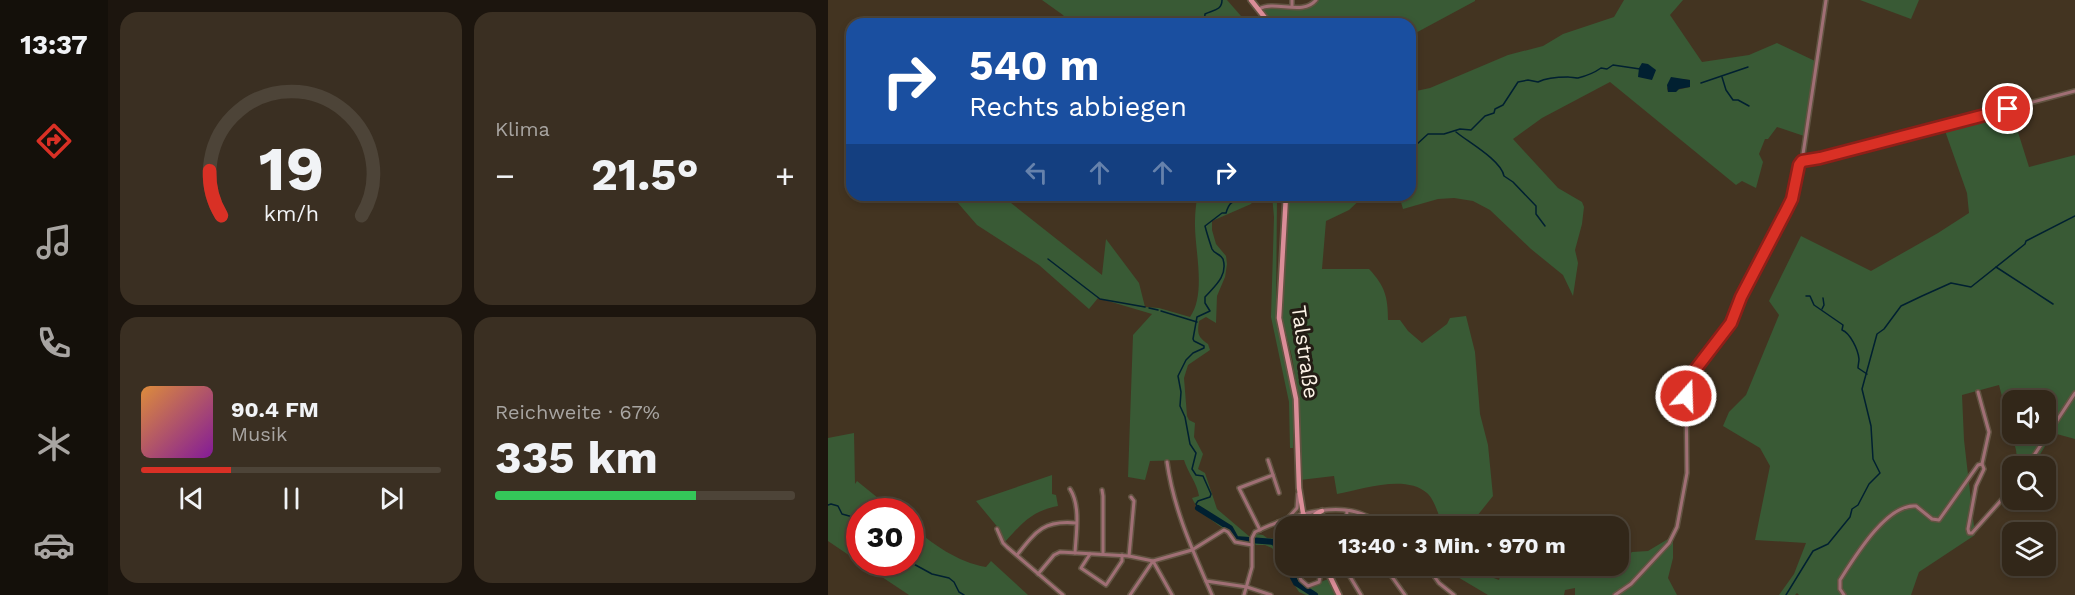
<!DOCTYPE html>
<html lang="de">
<head>
<meta charset="utf-8">
<style>
	:root { --surface:#322719; --page:#3a2f22; --text:#f1f3f6; --muted:#a8a5a2; --line:#4d4438; --accent:#d93025 }
	body { margin:0; font-family:"Work Sans",sans-serif; background:var(--page); color:var(--text); height:100vh; display:flex; flex-direction:column; font-size:22px; white-space:nowrap }
	* { box-sizing:border-box; margin:0 }
	p { font-size:20px; color:var(--muted) }
	.icon { flex:none; width:33px; height:33px; fill:none; stroke:currentColor; stroke-width:2; stroke-linecap:round; stroke-linejoin:round }
	.map { position:relative; flex:1; overflow:hidden }
	.drawer { display:flex; flex-direction:column; gap:12px; padding:12px; background:#1c150e; width:720px }
	.drawer>* { flex:none }
	.banner { position:absolute; left:18px; top:18px; width:570px; height:183px; border-radius:18px; box-shadow:0 3px 9px #0003,0 0 0 2px var(--line); background:#1a4fa0; color:#fff; overflow:hidden }
	.tools { position:absolute; left:1174px; top:390px; display:grid; gap:12px }
	.tools a { display:grid; place-items:center; width:54px; height:54px; border-radius:12px; background:var(--surface); box-shadow:0 3px 9px #0003,0 0 0 2px var(--line); font-size:30px }
	.speed { position:absolute; left:18px; top:498px; display:flex; gap:12px; font-size:30px; font-weight:700; text-align:center }
	.speed>* { display:grid; place-content:center; width:78px; height:78px; border-radius:50%; background:var(--surface); box-shadow:0 3px 9px #0003,0 0 0 2px var(--line); line-height:1 }
	.speed .limit { border:9px solid #d22; background:#fff; color:#111 }
	.pin { position:absolute; display:grid; place-items:center; width:51px; height:51px; color:#fff; margin:-26px; border:3px solid #fff; border-radius:50%; box-shadow:0 2px 6px #0007 }
	.me { position:absolute; width:66px; margin:-33px; rotate:20deg; stroke-linejoin:round; filter:drop-shadow(0 0 4px #0008) }
	.turn { display:flex; align-items:center; gap:21px; height:126px; padding:0 24px; font-size:27px }
	.turn .icon { width:78px; height:78px; stroke-width:2.5 }
	.turn b { display:block; font-size:42px; line-height:51px }
	.lanes { display:flex; align-items:center; height:57px; padding:0 24px; background:#0003; justify-content:center; gap:30px; direction:ltr }
	.lanes .off { opacity:.35 }
	.big { font-size:45px; font-weight:700; line-height:1.1 }
	.drawer .widget { flex:1; display:flex; flex-direction:column; justify-content:center; gap:9px; min-width:0; padding:0 21px; border-radius:18px; background:var(--page) }
	.drawer .dial { align-items:center; gap:0 }
	.dial svg { height:156px; overflow:visible; fill:none; stroke:var(--line); stroke-width:7; stroke-linecap:round; text-anchor:middle }
	.dial text { fill:var(--text); stroke:none }
	.song { display:flex; align-items:center; gap:18px }
	.cover { width:72px; height:72px; border-radius:9px; background:linear-gradient(135deg,hsl(30 70% 55%),hsl(290 70% 35%)) }
	.played { height:6px; border-radius:3px; background:linear-gradient(90deg,var(--accent) 30%,var(--line) 30%) }
	.keys { display:flex; justify-content:space-around; direction:ltr }
	.heat { display:flex; justify-content:space-between; align-items:center; font-size:33px; direction:ltr }
	.charge { height:9px; border-radius:4px; background:linear-gradient(90deg,#34c759 67%,var(--line) 0) }
	.drawer .tiles { flex:1; display:grid; gap:12px; grid-template-columns:repeat(2,1fr) }
	.trip { position:absolute; left:447px; top:516px; width:354px; height:60px; border-radius:18px; background:var(--surface); box-shadow:0 3px 9px #0003,0 0 0 2px var(--line); font-weight:700; line-height:60px; text-align:center }
	main { display:flex; flex:1; min-height:0 }
	.tabs { display:flex; flex-direction:column; width:108px; justify-content:space-around; align-items:center; background:#14100a; color:var(--muted) }
	.tabs .icon { width:42px; height:42px }
	.tabs .on { color:var(--accent) }
	.tabs b { font-size:27px; color:var(--text) }
	.map>svg:first-child { display:block }
	.green { fill:#395a35; fill-rule:evenodd }
	.water { fill:#012031 }
	.lines { fill:none; stroke-linecap:round; stroke-linejoin:round }
	.stream { stroke:#012031; stroke-width:1.5 }
	.river { stroke:#012031; stroke-width:6 }
	.minor-casing { stroke:#615341; stroke-width:6 }
	.secondary-casing { stroke:#615341; stroke-width:8 }
	.minor { stroke:#a06f75; stroke-width:3 }
	.secondary { stroke:#db8d98; stroke-width:4.5 }
	.route-casing { stroke:#8d1f18; stroke-width:15 }
	.route { stroke:#d93025; stroke-width:10 }
	.labels { text-anchor:middle; stroke-width:6; stroke-linejoin:round; paint-order:stroke }
	.street-label { font-size:21px; fill:#fdf3e7; stroke:#241d15 }
</style>
</head>
<body>
<main>
<nav class="tabs">
<b>13:37</b>
<svg class="icon on" aria-label="directions" viewBox="0 0 24 24"><path d="M12 3l9 9-9 9-9-9zM9 14v-3h6M13 9l2 2-2 2"/></svg>
<svg class="icon" aria-label="music" viewBox="0 0 24 24"><path d="M9 18V5l10-2v13"/><circle cx="6" cy="18" r="3"/><circle cx="16" cy="16" r="3"/></svg>
<svg class="icon" aria-label="phone" viewBox="0 0 24 24"><path d="M5 4h4l2 5-3 2q2 4 5 5l2-3 5 2v4C11 20 4 13 5 4z"/></svg>
<svg class="icon" aria-label="climate" viewBox="0 0 24 24"><path d="M12 3v18M4 7l16 10M4 17L20 7"/></svg>
<svg class="icon" aria-label="car" viewBox="0 0 24 24"><path d="M5 17H2v-5l4-1 3-4h7l3 4 3 1v5h-3M9 17h6M6 11h13"/><circle cx="7" cy="17" r="2"/><circle cx="17" cy="17" r="2"/></svg>
</nav>
<section class="drawer">
<div class="tiles">
<div class="widget dial"><svg viewBox="0 0 100 80">
<path d="M14 69A42 42 0 1 1 86 69"/>
<path d="M14 69A42 42 0 0 1 8 46" stroke="#d93025"/>
<text x="50" y="56" font-size="32" font-weight="700">19</text>
<text x="50" y="72" font-size="11">km/h</text>
</svg></div>
<div class="widget"><p>Klima</p>
<div class="heat"><a>−</a><b class="big">21.5°</b><a>+</a></div>
</div>
<div class="widget">
<div class="song"><i class="cover"></i><div><b>90.4 FM</b><p>Musik</p></div></div>
<div class="played"></div>
<div class="keys"><svg class="icon" aria-label="previous" viewBox="0 0 24 24"><path d="M18 5L8 12l10 7zM5 5v14"/></svg><svg class="icon" aria-label="pause" viewBox="0 0 24 24"><path d="M8 5v14M16 5v14"/></svg><svg class="icon" aria-label="next" viewBox="0 0 24 24"><path d="M6 5l10 7-10 7zM19 5v14"/></svg></div>
</div>
<div class="widget"><p>Reichweite · 67%</p><b class="big">335 km</b><div class="charge"></div></div>
</div>
</section>
<div class="map">
<svg width="1247" height="595" viewBox="0 0 1247 595">
	<rect width="100%" height="100%" fill="#433421"/>
	<g class="green">
		<path d="M214 0H399L420 24H242L235 15Z"/>
		<path d="M491 0H647V1L582 36V24H429L435 19V10L439 7C455 8 481 14 491 0Z"/>
		<path d="M796 0H855L842 15 874 62 921 55 949 43 987 61 976 136 949 127 940 139H937L931 154 935 162 928 188 914 181 908 185 782 82 714 118 685 139 730 188 754 202 756 207 754 224 747 250 750 263 745 296 735 275 703 249 662 210 645 201 626 198 610 199 575 209 571 195H582V90L588 91 602 88 680 55 715 46 735 34 786 17ZM855 79 862 80V87L840 92 839 88Z"/>
		<path d="M1032 0H1091L1083 19Z"/>
		<path d="M1183 110 1201 167 1247 155V439L1225 433 1205 466H1190L1188 450 1171 385 1134 395 1136 440 1147 535 1091 572 1083 595H971L969 593 967 595H951L966 574 978 543 927 540 942 466 932 448 895 426 901 412 918 395 951 315 941 301 973 236 1043 271 1110 233 1141 213 1139 193 1116 128ZM1185 400H1218V434H1185Z"/>
		<path d="M123 195H173L274 275 278 239 311 283 317 307 331 308 362 317C379 293 366 248 367 221 367 213 368 205 369 198L358 195H429L423 204 384 221V230L388 244 398 256 399 264 397 277 389 296 388 323 378 317 371 321C369 334 370 337 380 344L382 350 360 365 356 378 359 416 361 420 367 423 366 437 375 454 370 469 377 473 389 509 422 537V542L410 541C396 526 372 517 364 498L371 496C369 483 360 473 356 460L322 461 317 480 300 477 305 335 324 314 270 298 261 309 211 265 149 225Z"/>
		<path d="M444 195H449L448 318 465 399V448H462L461 402 443 317 446 217Z"/>
		<path d="M460 195H537L521 210 498 221 494 269H541C557 286 560 297 560 320H572L580 331 594 343 619 324 622 318 638 316 647 352 652 414 660 445 665 496 641 526H615C611 517 607 500 599 493 578 474 534 489 509 494L506 476 472 480 471 403 464 357 454 318Z"/>
		<path d="M26 433 27 484 29 481 66 511 32 512 31 562 0 541V438Z"/>
		<path d="M224 475V494L228 495 230 506C204 511 194 523 177 542L172 530 148 501Z"/>
		<path d="M83 526C105 544 129 562 158 567L163 561 200 595H81L33 563 82 562Z"/>
		<path d="M428 534 435 535 439 538 450 539 457 546 458 566H467L471 580 480 587 500 579 507 595H478L471 592 444 548 437 545H428L426 543Z"/>
		<path d="M845 536V558L840 578 849 595H747V588L737 590 736 595H660L628 576 624 566 646 576 655 574 671 580 675 566H680L683 571H711L716 566H790L791 558 795 559 804 552 820 551Z"/>
	</g>
	<g class="water">
		<path d="M814 63 820 64 828 70 824 80 810 77 811 68Z"/>
		<path d="M843 77 862 80V87L851 89 848 92H840L839 85Z"/>
	</g>
	<g class="lines">
		<g class="stream">
			<path d="M376 24 377 14C384 10 394 11 394 0"/>
			<path d="M894 77 898 90 905 100H910L921 106"/>
			<path d="M873 83 920 67"/>
			<path d="M628 132C640 142 673 160 676 176L685 182 708 206V214L717 226"/>
			<path d="M582 146 588 145 600 134H616L632 129 643 130 657 116 666 113 667 109 675 105 690 82 700 80 710 82C718 78 731 77 740 77 741 77 749 78 750 78 758 76 766 73 773 68L779 69 785 65 812 69"/>
			<path d="M220 259 272 299 317 307"/>
			<path d="M1168 267 1225 304"/>
			<path d="M978 296H982L986 305 1015 325 1014 330C1022 333 1030 349 1031 359 1031 362 1030 365 1030 368L1039 374"/>
			<path d="M321 308 330 310"/>
			<path d="M994 309 996 305 995 298"/>
			<path d="M333 311 369 322"/>
			<path d="M0 505 3 504 10 506 14 514 32 519"/>
			<path d="M370 508 368 504 370 501 382 497 383 494 375 476 368 475 364 469 368 453 362 444 357 417 352 406 353 392 350 376 358 360 365 353 376 348V346L366 341 365 339 369 317 382 311 377 303V297C387 286 400 276 395 259 393 254 386 254 384 249 383 246 378 230 377 226L394 213H398C404 192 412 209 424 195"/>
			<path d="M82 562 104 574 121 578 126 582 131 592 136 595"/>
			<path d="M958 595 985 551 1000 544 1022 517 1024 509 1030 505 1041 484 1052 473 1045 459 1043 426 1034 389 1049 334 1056 329 1073 306 1094 296 1123 283 1143 287 1197 244 1198 241 1247 216"/>
		</g>
		<g class="river">
			<path d="M370 508 402 528 408 539 446 542 458 563"/>
			<path d="M459 566 468 583 487 595"/>
		</g>
		<g class="minor-casing">
			<g id="minor">
				<path d="M464 6V0"/>
				<path d="M431 9C447 0 475 16 488 0"/>
				<path d="M974 161 992 158 1247 91"/>
				<path d="M1150 392 1161 432 1154 464"/>
				<path d="M339 462C346 511 365 551 384 595"/>
				<path d="M1199 466 1247 393"/>
				<path d="M445 475 451 493"/>
				<path d="M242 489C253 506 248 534 247 553"/>
				<path d="M274 490 275 496V554"/>
				<path d="M461 517 469 508 470 494"/>
				<path d="M450 522 458 538"/>
				<path d="M518 526 519 511"/>
				<path d="M169 529 175 543 179 547 235 595"/>
				<path d="M432 530 411 488 445 475 440 460"/>
				<path d="M262 554 253 568 278 585 294 561V555"/>
				<path d="M189 555C208 531 216 520 248 523"/>
				<path d="M301 556 306 501 303 497"/>
				<path d="M470 566 473 573 471 575 473 580 480 586 491 582 492 577 489 571 483 570 473 573"/>
				<path d="M561 566 562 574 577 595"/>
				<path d="M599 566 611 583 626 595"/>
				<path d="M519 570 520 566"/>
				<path d="M210 574 226 555 232 552 301 556 325 561 364 550 396 530 400 532 407 542 424 545"/>
				<path d="M521 575 533 595"/>
				<path d="M378 581 419 587 443 595"/>
				<path d="M302 595 325 561 344 595"/>
				<path d="M416 595 424 567V538L427 532C463 515 520 494 553 526"/>
				<path d="M787 595 803 584 841 543 849 527 859 473 858 388 867 370 903 323 913 296 959 209 964 199 971 165 974 161 998 0"/>
				<path d="M1016 595 1012 589V580C1026 558 1059 503 1088 506L1104 519 1111 520 1150 465 1154 464 1156 469 1148 486 1140 529 1141 533H1144L1185 487"/>
			</g>
		</g>
		<g class="secondary-casing">
			<g id="secondary">
				<path d="M423 0 442 24"/>
				<path d="M458 195 451 318 468 399 471 488 475 513 481 526"/>
				<path d="M483 526C483 518 486 514 494 511"/>
				<path d="M497 566 511 595"/>
			</g>
		</g>
		<use href="#minor" class="minor"/>
		<use href="#secondary" class="secondary"/>
	</g>
	<g class="lines">
		<g class="route-casing">
			<path id="route" d="M858 396V388L867 370 903 323 913 297 959 209 964 199 971 165 974 161 992 158 1180 109"/>
		</g>
		<use href="#route" class="route"/>
	</g>
	<g class="labels">
		<g class="street-label">
			<text transform="translate(477 352) rotate(82)" y="7">Talstraße</text>
		</g>
	</g>
</svg>
<div class="tools">
<a><svg class="icon" aria-label="sound" viewBox="0 0 24 24"><path d="M4 9h4l5-4v14l-5-4H4zM17 9q2 3 0 6"/></svg></a>
<a><svg class="icon" aria-label="search" viewBox="0 0 24 24"><circle cx="10" cy="10" r="6"/><path d="M15 15l6 6"/></svg></a>
<a><svg class="icon" aria-label="layers" viewBox="0 0 24 24"><path d="M12 4l9 5-9 5-9-5zM3 14l9 5 9-5"/></svg></a>
</div>
<div class="speed"><div class="limit">30</div></div>
<div class="pin" style="left:1180px;top:109px;background:#d93025"><svg class="icon" aria-label="arrive" viewBox="0 0 24 24"><path d="M6 21V4h12l-3 4 3 4H6"/></svg></div>
<svg class="me" style="left:858px;top:396px" viewBox="-20 -20 40 40"><circle r="17" fill="#d93025" stroke="#fff" stroke-width="3"/><path d="M0-11L8 9 0 5-8 9z" fill="#fff"/></svg>
<div class="trip">13:40 · 3 Min. · 970 m</div>
<div class="banner">
<div class="turn"><svg class="icon" aria-label="right" viewBox="0 0 24 24"><path d="M7 20v-9h11M14 6l5 5-5 5"/></svg><div><b>540 m</b>Rechts abbiegen</div></div>
<div class="lanes"><svg class="icon off" aria-label="left" viewBox="0 0 24 24"><path d="M17 20v-9H6M10 6l-5 5 5 5"/></svg><svg class="icon off" aria-label="ahead" viewBox="0 0 24 24"><path d="M12 20V5M6 11l6-6 6 6"/></svg><svg class="icon off" aria-label="ahead" viewBox="0 0 24 24"><path d="M12 20V5M6 11l6-6 6 6"/></svg><svg class="icon" aria-label="right" viewBox="0 0 24 24"><path d="M7 20v-9h11M14 6l5 5-5 5"/></svg></div>
</div>
</div>
</main>
</body>
</html>
